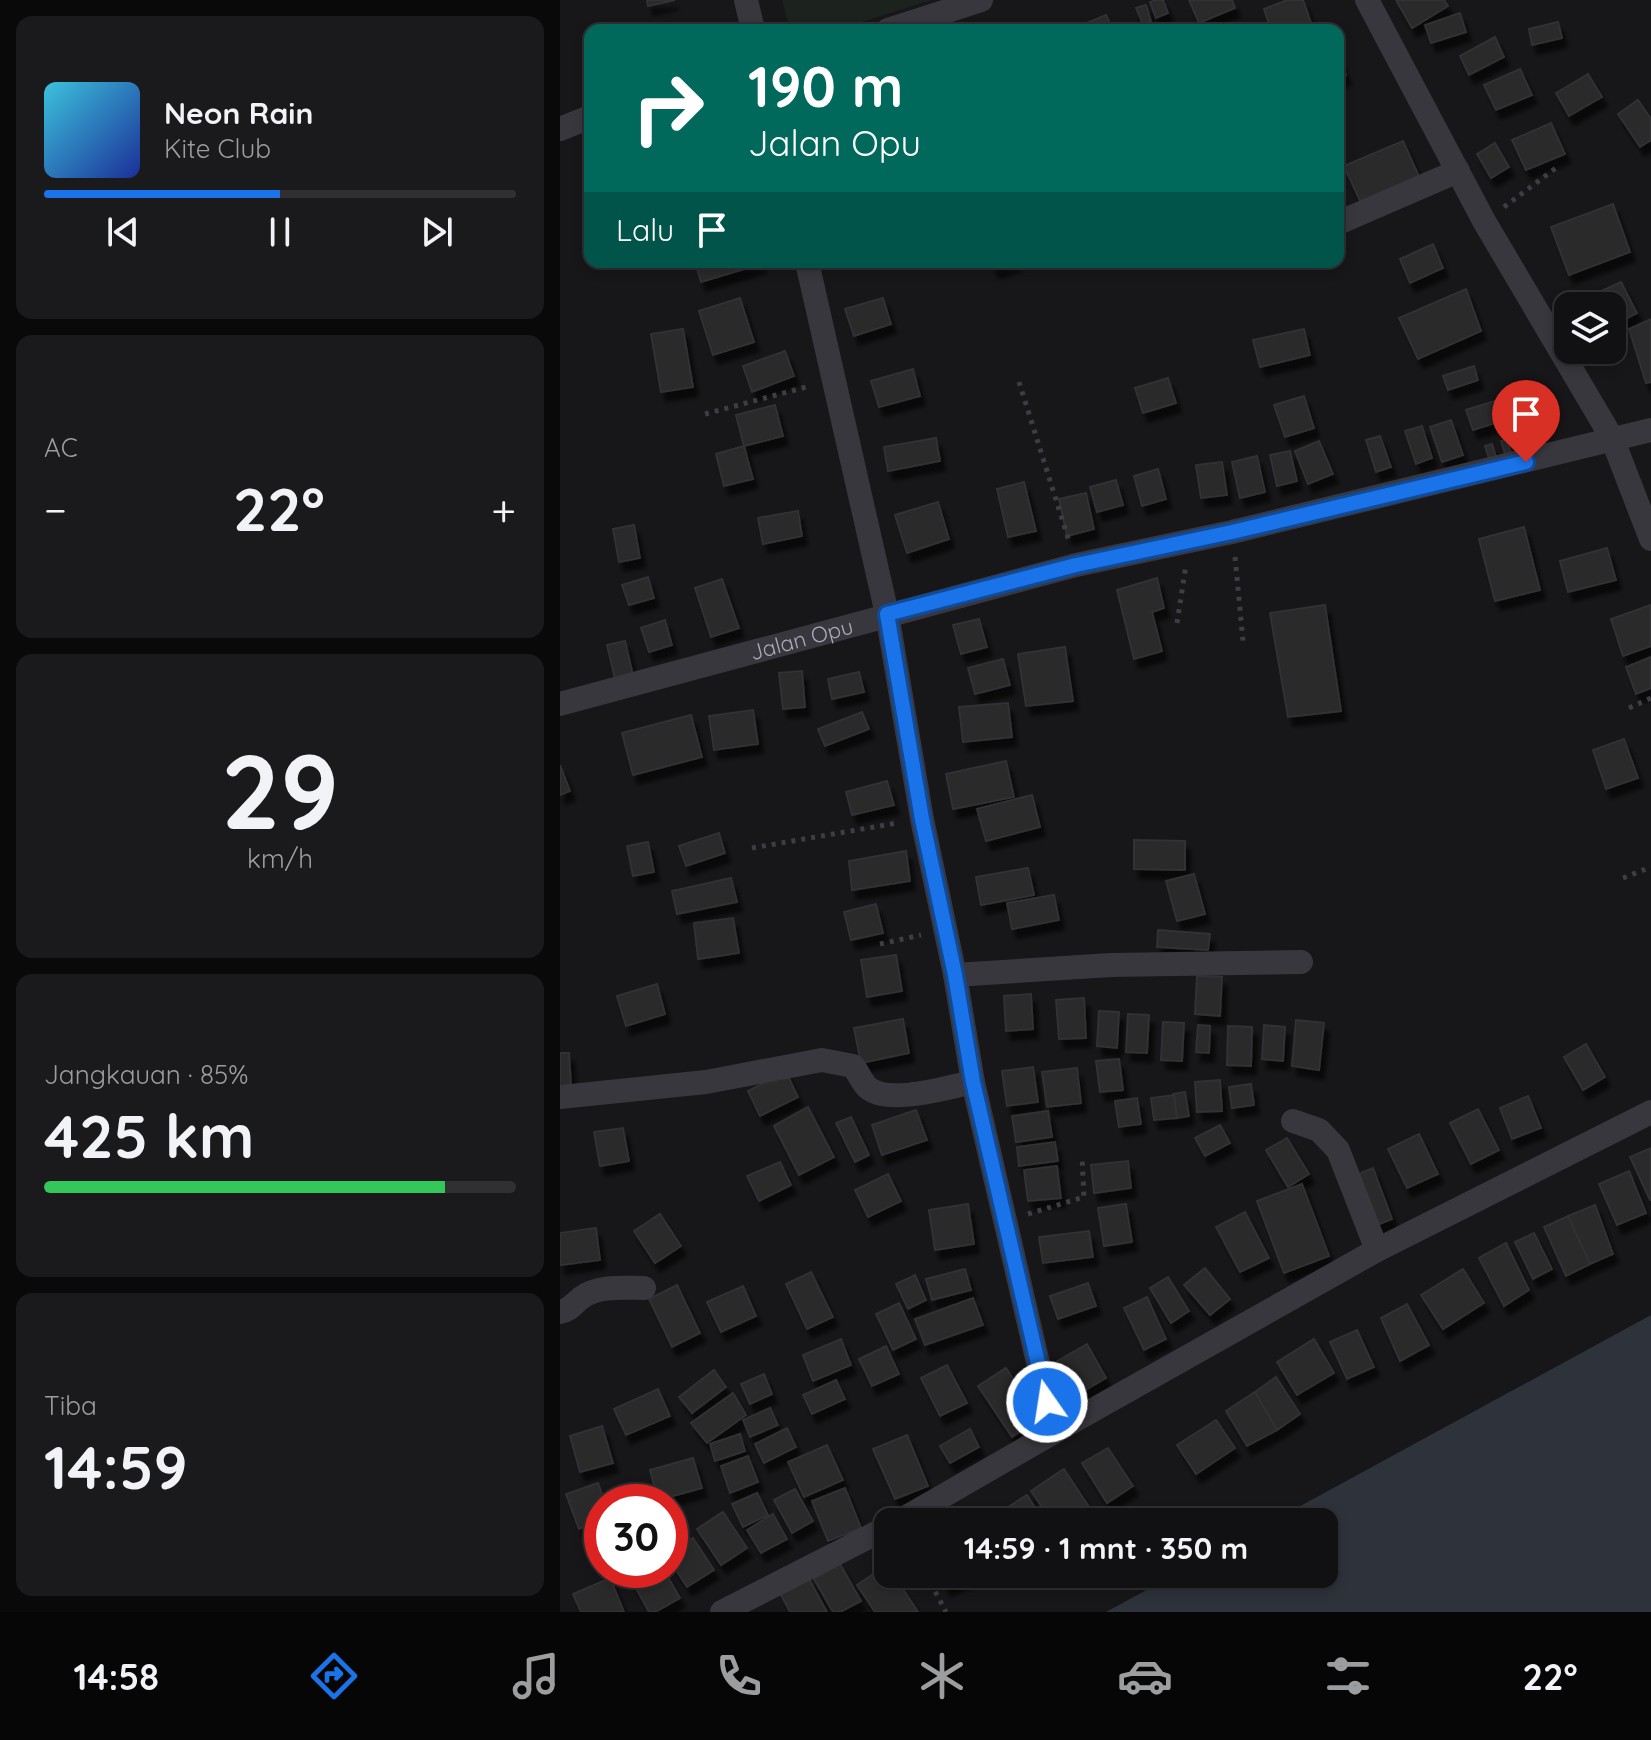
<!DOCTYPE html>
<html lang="id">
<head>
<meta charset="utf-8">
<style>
	:root { --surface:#111012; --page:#1a191b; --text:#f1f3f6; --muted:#9c9d9f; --line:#303032; --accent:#1a73e8 }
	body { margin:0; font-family:Quicksand,sans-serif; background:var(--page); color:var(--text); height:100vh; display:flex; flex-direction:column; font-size:30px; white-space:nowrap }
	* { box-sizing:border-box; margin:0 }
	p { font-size:26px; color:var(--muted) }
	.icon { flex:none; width:44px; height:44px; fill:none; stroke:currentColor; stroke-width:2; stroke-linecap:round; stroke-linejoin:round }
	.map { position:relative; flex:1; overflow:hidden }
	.drawer { display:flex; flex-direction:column; gap:16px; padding:16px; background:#09090a; width:560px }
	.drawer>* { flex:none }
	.hud { position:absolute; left:24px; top:24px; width:760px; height:244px; border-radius:16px; box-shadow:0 4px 12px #0003,0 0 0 2px var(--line); background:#00695c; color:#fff; overflow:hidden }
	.controls { position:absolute; left:994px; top:292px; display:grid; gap:16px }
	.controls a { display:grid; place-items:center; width:72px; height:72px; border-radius:16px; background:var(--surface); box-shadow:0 4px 12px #0003,0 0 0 2px var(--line); font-size:40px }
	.speed { position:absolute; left:24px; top:1484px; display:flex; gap:16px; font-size:40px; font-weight:700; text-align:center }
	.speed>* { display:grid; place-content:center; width:104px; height:104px; border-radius:50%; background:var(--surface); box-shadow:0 4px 12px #0003,0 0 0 2px var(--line); line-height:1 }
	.speed .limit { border:12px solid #d22; background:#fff; color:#111 }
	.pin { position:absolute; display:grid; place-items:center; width:68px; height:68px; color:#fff; margin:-82px -34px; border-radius:50% 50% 50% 0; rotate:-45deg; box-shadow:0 0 8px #0007 }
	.pin .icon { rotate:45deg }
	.me { position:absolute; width:88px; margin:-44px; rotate:347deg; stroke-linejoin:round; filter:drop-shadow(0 0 6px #0008) }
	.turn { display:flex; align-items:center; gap:28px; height:168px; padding:0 32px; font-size:36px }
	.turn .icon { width:104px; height:104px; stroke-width:2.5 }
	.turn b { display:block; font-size:56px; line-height:68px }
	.then { display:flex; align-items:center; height:76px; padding:0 32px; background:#0003; gap:16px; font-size:30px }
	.big { font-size:60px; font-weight:800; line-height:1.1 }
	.drawer .widget { flex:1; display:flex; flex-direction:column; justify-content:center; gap:12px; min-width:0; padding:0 28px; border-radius:16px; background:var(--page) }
	.drawer .dial { align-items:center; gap:0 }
	.dial b { font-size:104px; line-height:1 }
	.song { display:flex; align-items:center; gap:24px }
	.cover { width:96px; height:96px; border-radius:12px; background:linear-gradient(135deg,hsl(190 70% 55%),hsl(230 70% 35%)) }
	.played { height:8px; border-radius:4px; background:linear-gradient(90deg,var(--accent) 50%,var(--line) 50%) }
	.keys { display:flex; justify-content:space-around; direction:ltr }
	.heat { display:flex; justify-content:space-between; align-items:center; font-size:44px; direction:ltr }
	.charge { height:12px; border-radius:6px; background:linear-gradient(90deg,#34c759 85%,var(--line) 0) }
	.trip { position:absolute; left:314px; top:1508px; width:464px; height:80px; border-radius:16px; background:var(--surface); box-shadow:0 4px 12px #0003,0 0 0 2px var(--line); font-weight:800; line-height:80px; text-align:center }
	.tab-bar { display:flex; height:128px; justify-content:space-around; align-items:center; background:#070607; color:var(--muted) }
	.tab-bar .icon { width:56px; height:56px }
	.tab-bar .selected { color:var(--accent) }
	.tab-bar b { font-size:36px; color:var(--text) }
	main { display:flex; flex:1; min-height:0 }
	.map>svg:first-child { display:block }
	.green { fill:#1c231f }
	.water { fill:#2d323b }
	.building { fill:#2a292c; stroke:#313034; stroke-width:2; filter:url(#shadow) }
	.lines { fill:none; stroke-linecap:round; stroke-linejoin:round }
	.path { stroke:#3d3e44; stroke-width:5; stroke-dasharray:4 6; stroke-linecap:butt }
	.street { stroke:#38373d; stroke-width:24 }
	.route-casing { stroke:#114b97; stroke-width:20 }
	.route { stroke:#1a73e8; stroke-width:14 }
	.labels { text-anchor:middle; stroke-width:8; stroke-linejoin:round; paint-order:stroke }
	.street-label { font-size:22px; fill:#a9aab7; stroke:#121113 }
</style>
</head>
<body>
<main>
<section class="drawer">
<div class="widget">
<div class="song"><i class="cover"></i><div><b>Neon Rain</b><p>Kite Club</p></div></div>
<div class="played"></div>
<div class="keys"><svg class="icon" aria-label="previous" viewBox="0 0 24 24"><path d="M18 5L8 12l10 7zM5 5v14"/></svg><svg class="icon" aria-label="pause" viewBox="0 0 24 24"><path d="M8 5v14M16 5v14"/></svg><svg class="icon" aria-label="next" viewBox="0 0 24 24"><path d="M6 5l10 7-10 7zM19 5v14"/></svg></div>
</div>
<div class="widget"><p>AC</p>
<div class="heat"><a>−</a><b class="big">22°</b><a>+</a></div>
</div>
<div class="widget dial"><b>29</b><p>km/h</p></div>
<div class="widget"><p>Jangkauan · 85%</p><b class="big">425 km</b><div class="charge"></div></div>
<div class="widget"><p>Tiba</p><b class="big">14:59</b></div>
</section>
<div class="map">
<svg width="1091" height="1612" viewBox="0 0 1091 1612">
	<defs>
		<filter id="shadow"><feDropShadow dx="5" dy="9" stdDeviation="2" flood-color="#0009"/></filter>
	</defs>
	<rect width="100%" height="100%" fill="#171618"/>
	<path class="green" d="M222 0H372L276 30H230Z"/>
	<path class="water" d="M1091 1315V1612H546L616 1574H764V1522H711Z"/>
	<g class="building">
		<path d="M87 0H115L88 6Z"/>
		<path d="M596 0H603L608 13 596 18 590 2Z"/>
		<path d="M629 0H672L675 8 639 23Z"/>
		<path d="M727 0H743L753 28 747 30H711L704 9Z"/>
		<path d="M836 0H884L888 6 852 28Z"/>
		<path d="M586 5 591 21 583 24 576 8Z"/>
		<path d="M900 13 906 32 871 43 865 25Z"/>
		<path d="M546 15 553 30H510Z"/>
		<path d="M998 22 1002 38 972 45 969 29Z"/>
		<path d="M935 37 944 57 909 75 900 56Z"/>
		<path d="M778 59 786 75 778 79Z"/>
		<path d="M960 69 972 95 936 110 924 85Z"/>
		<path d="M1028 74 1042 97 1009 116 996 93Z"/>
		<path d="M1078 100 1091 119V140L1080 147 1058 114Z"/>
		<path d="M991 123 1005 154 966 170 952 140Z"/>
		<path d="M843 141 861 181 802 205 784 166Z"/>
		<path d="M935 143 949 167 931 178 917 154Z"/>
		<path d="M1053 204 1070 252 1009 275 991 227Z"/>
		<path d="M873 244 883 268 850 283 840 259Z"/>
		<path d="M135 262H201V264L141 282Z"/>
		<path d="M431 262H457L434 269Z"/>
		<path d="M1061 282 1077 313 1052 326V306H1031L1028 297Z"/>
		<path d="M906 289 921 331 858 359 839 318Z"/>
		<path d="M180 298 194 342 153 355 139 311Z"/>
		<path d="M323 298 331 324 294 336 285 309Z"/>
		<path d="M1091 319V382L1086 383 1069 329Z"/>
		<path d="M123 329 133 387 101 392 91 334Z"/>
		<path d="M744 329 750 355 700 367 693 340Z"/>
		<path d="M225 351 234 376 192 392 183 366Z"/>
		<path d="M914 366 918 380 888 390 883 376Z"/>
		<path d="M353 369 360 396 319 407 311 381Z"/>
		<path d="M608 378 616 403 583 413 575 388Z"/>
		<path d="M744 396 754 428 725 437 714 405Z"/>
		<path d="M935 401 941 421 913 430 906 410Z"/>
		<path d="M215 405 223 436 184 446 176 415Z"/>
		<path d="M891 420 903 455 882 462 870 427Z"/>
		<path d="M862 426 872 458 856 464 845 431Z"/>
		<path d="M957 434 963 453 957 455 951 436Z"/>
		<path d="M820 436 831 467 816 472 806 440Z"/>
		<path d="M376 438 380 461 328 471 324 447Z"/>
		<path d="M946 439 952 455 946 457 941 441Z"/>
		<path d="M759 441 773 474 748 484 735 451Z"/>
		<path d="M932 444 938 463 931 465 925 446Z"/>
		<path d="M184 446 193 479 164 486 156 454Z"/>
		<path d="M730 451 737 481 717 486 710 455Z"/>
		<path d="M697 456 705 492 680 498 672 462Z"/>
		<path d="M662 462 667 495 641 498 636 465Z"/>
		<path d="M598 469 606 499 582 506 574 476Z"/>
		<path d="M556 480 563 505 537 512 530 487Z"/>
		<path d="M464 482 476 531 448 537 437 489Z"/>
		<path d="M526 493 534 529 507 536 499 499Z"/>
		<path d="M378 502 389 539 347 553 335 515Z"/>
		<path d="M238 511 242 536 203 544 198 518Z"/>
		<path d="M74 525 80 558 59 562 53 529Z"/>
		<path d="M964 527 980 590 935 601 919 539Z"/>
		<path d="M1047 548 1056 580 1008 592 1000 561Z"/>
		<path d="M88 577 94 598 69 605 62 585Z"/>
		<path d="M597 578 604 608 592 612 602 651 574 659 557 590Z"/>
		<path d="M162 579 179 628 151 637 135 588Z"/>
		<path d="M765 605 781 711 728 717 710 613Z"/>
		<path d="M1091 605V646L1063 656 1051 619Z"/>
		<path d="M419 619 427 647 401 654 393 625Z"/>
		<path d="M105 620 112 645 89 652 81 628Z"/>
		<path d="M65 641 73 675 55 679 47 645Z"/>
		<path d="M505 647 513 701 466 706 458 654Z"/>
		<path d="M1091 657V688L1076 694 1066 667Z"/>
		<path d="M443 659 450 685 415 694 408 668Z"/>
		<path d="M242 671 245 707 223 709 219 673Z"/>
		<path d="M299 672 304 692 272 699 268 679Z"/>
		<path d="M448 703 452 737 403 742 399 707Z"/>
		<path d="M193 710 198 744 154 750 149 716Z"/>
		<path d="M302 712 309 729 265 746 258 729Z"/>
		<path d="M131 715 142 757 73 775 62 733Z"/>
		<path d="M1064 739 1078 778 1046 789 1033 750Z"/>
		<path d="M446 761 454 797 393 809 386 774Z"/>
		<path d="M0 765 10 791 0 795Z"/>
		<path d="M327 781 334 805 292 815 286 792Z"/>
		<path d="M472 795 480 827 426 841 417 809Z"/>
		<path d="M159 833 165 853 126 866 119 846Z"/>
		<path d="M574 840 625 841V870L574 869Z"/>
		<path d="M88 842 94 872 73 876 67 846Z"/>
		<path d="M346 851 350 881 292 890 289 861Z"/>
		<path d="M468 868 474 895 421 905 416 877Z"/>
		<path d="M634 874 645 914 617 921 606 881Z"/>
		<path d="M171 878 177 902 117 914 112 891Z"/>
		<path d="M494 895 499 920 452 929 447 903Z"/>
		<path d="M316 904 323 933 291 940 284 912Z"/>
		<path d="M173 918 179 953 138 959 134 923Z"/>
		<path d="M598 930 650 934 648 950 597 947Z"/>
		<path d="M336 955 342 991 307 997 301 960Z"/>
		<path d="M637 976 662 977 660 1016 635 1014Z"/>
		<path d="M97 984 105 1014 66 1026 57 996Z"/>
		<path d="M471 994 473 1029 446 1031 444 996Z"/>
		<path d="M524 998 526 1038 499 1039 496 1000Z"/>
		<path d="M539 1011 559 1012 557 1048 537 1046Z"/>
		<path d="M568 1014 589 1015 587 1053 566 1052Z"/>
		<path d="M343 1019 349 1053 301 1063 294 1028Z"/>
		<path d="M736 1020 764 1023 759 1070 732 1066Z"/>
		<path d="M603 1022 624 1023 622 1061 601 1060Z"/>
		<path d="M638 1025 650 1026 649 1053 636 1052Z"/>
		<path d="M704 1025 725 1027 723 1061 702 1059Z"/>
		<path d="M668 1026 692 1027 691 1066 667 1065Z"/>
		<path d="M1026 1044 1045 1077 1023 1090 1004 1057Z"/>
		<path d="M0 1053H9L11 1085 0 1086Z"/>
		<path d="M559 1059 563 1090 540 1092 536 1061Z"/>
		<path d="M473 1067 478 1102 447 1106 442 1071Z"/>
		<path d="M517 1068 521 1103 487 1107 482 1072Z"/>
		<path d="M226 1072 238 1097 200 1116 188 1091Z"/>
		<path d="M660 1080 662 1111 637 1112 635 1082Z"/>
		<path d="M691 1084 694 1105 672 1108 669 1087Z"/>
		<path d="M625 1092 629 1116 617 1118 613 1094Z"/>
		<path d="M614 1095 617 1118 594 1120 591 1098Z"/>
		<path d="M968 1096 981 1128 952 1139 940 1108Z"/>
		<path d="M577 1098 581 1124 559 1127 555 1101Z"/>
		<path d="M248 1107 274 1157 239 1175 214 1126Z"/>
		<path d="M918 1109 939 1150 911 1164 890 1123Z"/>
		<path d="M356 1110 367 1140 322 1155 312 1125Z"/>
		<path d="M488 1111 492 1137 456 1142 452 1116Z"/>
		<path d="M291 1117 309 1155 295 1162 276 1123Z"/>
		<path d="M660 1125 670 1143 645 1156 635 1138Z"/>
		<path d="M63 1128 69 1161 40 1166 34 1132Z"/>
		<path d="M859 1134 878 1174 847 1188 828 1149Z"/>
		<path d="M727 1138 749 1174 728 1187 706 1150Z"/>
		<path d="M495 1142 498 1161 459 1166 457 1147Z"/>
		<path d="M1091 1148V1200H1090L1070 1157Z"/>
		<path d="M568 1161 571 1188 534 1193 531 1165Z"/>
		<path d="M220 1162 231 1185 199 1201 187 1176Z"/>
		<path d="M497 1166 501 1198 468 1201 464 1170Z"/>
		<path d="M813 1168 832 1219 812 1227 793 1176Z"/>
		<path d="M1069 1171 1086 1213 1057 1225 1039 1184Z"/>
		<path d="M328 1174 341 1201 308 1217 295 1190Z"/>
		<path d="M742 1184 769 1256 724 1273 697 1201Z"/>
		<path d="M408 1204 414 1244 375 1250 369 1210Z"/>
		<path d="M566 1204 572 1242 544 1246 538 1208Z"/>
		<path d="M1035 1205 1053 1254 1030 1264 1008 1216Z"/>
		<path d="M685 1212 709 1258 680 1272 656 1227Z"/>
		<path d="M100 1214 121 1246 95 1263 74 1231Z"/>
		<path d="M1008 1216 1030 1264 1006 1276 984 1227Z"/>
		<path d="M36 1228 40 1260 0 1265V1233Z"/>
		<path d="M529 1231 533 1257 483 1263 479 1237Z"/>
		<path d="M974 1233 992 1269 973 1279 955 1242Z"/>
		<path d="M946 1243 969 1290 944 1306 919 1258Z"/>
		<path d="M645 1268 670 1299 650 1315 624 1285Z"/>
		<path d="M405 1269 411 1290 372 1300 366 1279Z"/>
		<path d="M903 1269 924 1303 883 1329 861 1295Z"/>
		<path d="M251 1272 273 1317 247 1329 226 1284Z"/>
		<path d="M355 1275 366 1300 348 1309 336 1284Z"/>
		<path d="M608 1277 629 1311 611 1323 590 1288Z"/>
		<path d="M528 1283 536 1306 498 1319 490 1296Z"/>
		<path d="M117 1285 140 1333 112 1347 89 1299Z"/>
		<path d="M183 1286 196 1316 161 1332 147 1302Z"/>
		<path d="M587 1297 606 1339 584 1350 564 1308Z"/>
		<path d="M413 1298 423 1325 365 1345 355 1319Z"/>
		<path d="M339 1303 356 1339 333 1350 316 1314Z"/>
		<path d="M847 1304 869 1345 840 1361 821 1318Z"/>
		<path d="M797 1330 814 1367 787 1379 770 1342Z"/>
		<path d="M281 1339 291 1365 253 1381 243 1355Z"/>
		<path d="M754 1339 774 1373 737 1395 717 1362Z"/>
		<path d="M527 1344 546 1378 512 1398 492 1364Z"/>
		<path d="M326 1346 339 1374 312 1386 299 1359Z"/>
		<path d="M387 1365 407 1403 380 1416 361 1378Z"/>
		<path d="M446 1368 479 1419 452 1437 418 1386Z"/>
		<path d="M154 1370 166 1387 132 1413 119 1397Z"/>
		<path d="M204 1374 212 1394 190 1404 181 1384Z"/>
		<path d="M716 1377 740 1414 717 1430 695 1392Z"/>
		<path d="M276 1380 285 1399 252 1414 243 1395Z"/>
		<path d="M98 1389 110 1416 66 1435 54 1409Z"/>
		<path d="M695 1392 717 1430 687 1446 666 1411Z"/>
		<path d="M173 1393 186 1415 147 1443 131 1423Z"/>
		<path d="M210 1408 218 1425 190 1437 183 1420Z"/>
		<path d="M656 1420 675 1448 636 1474 617 1445Z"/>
		<path d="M42 1426 53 1463 20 1472 10 1436Z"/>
		<path d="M227 1428 236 1447 204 1463 195 1444Z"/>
		<path d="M410 1429 419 1447 390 1463 380 1446Z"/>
		<path d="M180 1434 185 1451 155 1461 150 1444Z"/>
		<path d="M347 1435 368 1486 335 1499 313 1449Z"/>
		<path d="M267 1445 283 1480 244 1497 228 1462Z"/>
		<path d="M548 1448 573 1486 547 1503 522 1463Z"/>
		<path d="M188 1456 198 1482 170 1493 161 1466Z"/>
		<path d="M133 1458 142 1488 98 1500 90 1470Z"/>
		<path d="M504 1469 535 1516 526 1522H492L471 1491Z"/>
		<path d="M38 1483 45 1502H42V1520L19 1529 6 1494Z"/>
		<path d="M285 1488 301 1528 268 1541 252 1501Z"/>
		<path d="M235 1489 253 1521 232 1533 214 1500Z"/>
		<path d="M197 1493 208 1515 183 1527 172 1504Z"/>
		<path d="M467 1495 484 1522H444L439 1513Z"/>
		<path d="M163 1512 187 1548 161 1565 137 1529Z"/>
		<path d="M213 1514 227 1539 201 1553 187 1530Z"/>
		<path d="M133 1538 154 1570 127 1587 110 1561V1553Z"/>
		<path d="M280 1564 301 1601 280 1612H273L254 1579Z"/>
		<path d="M327 1565 328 1574H333L358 1612H315L297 1585Z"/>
		<path d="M66 1570H104L120 1598 95 1612H89Z"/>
		<path d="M380 1574H407L409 1577 386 1587Z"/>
		<path d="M50 1578 64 1612H21L13 1594Z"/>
		<path d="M249 1579 267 1612H230L221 1595Z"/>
	</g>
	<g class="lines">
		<g class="path">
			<path d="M944 207 1000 165"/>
			<path d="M459 382 509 541"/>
			<path d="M145 414 250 386"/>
			<path d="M675 557 683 641"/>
			<path d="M617 623 626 565"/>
			<path d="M1069 708 1091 698"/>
			<path d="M192 848 337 823"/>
			<path d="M1063 878 1091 867"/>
			<path d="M320 944 361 935"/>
			<path d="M468 1214 524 1197 522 1156"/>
			<path d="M366 1574 386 1612"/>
		</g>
		<g class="street">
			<path d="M186 0 193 30"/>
			<path d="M807 0 924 221 1052 438 1091 539"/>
			<path d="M328 30 421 0"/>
			<path d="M0 129 30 117"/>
			<path d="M778 223 898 171"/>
			<path d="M247 262 327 614 362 819 395 975 413 1082 494 1432 338 1522"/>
			<path id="s1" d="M0 704 516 565 672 532 1091 430"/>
			<path d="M395 975 551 965 741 962"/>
			<path d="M0 1097 146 1082 262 1060 293 1066C298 1072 302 1082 307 1087 327 1106 389 1087 413 1082"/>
			<path d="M733 1121 759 1130 778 1150 817 1250"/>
			<path d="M0 1312C11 1310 13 1304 21 1298 38 1285 64 1288 84 1288"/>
			<path d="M494 1432 817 1250 1091 1112"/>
			<path d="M162 1612 328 1527"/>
		</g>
	</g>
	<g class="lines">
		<g class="route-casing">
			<path id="route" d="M487 1402 413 1082 395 975 362 819 327 614 516 565 672 532 966 462"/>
		</g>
		<use href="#route" class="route"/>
	</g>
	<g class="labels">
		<g class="street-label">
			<text dy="8" stroke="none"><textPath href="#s1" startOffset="250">Jalan Opu</textPath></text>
		</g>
	</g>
</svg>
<div class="controls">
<a><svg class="icon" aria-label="layers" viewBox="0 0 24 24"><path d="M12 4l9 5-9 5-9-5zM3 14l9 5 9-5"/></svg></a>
</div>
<div class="speed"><div class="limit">30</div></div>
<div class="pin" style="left:966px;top:462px;background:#d93025"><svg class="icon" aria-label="arrive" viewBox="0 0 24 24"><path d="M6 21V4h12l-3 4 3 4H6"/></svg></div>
<svg class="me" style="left:487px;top:1402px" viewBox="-20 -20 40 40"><circle r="17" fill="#1a73e8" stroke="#fff" stroke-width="3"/><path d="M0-11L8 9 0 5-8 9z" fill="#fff"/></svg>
<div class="trip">14:59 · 1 mnt · 350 m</div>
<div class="hud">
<div class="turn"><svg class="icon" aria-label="right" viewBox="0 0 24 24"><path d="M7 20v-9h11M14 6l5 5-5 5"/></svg><div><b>190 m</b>Jalan Opu</div></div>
<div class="then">Lalu<svg class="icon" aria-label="arrive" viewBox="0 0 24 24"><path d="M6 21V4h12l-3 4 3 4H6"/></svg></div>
</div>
</div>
</main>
<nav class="tab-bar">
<b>14:58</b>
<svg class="icon selected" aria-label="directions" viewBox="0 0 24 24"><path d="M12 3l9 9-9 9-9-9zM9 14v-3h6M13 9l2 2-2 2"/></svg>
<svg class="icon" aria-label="music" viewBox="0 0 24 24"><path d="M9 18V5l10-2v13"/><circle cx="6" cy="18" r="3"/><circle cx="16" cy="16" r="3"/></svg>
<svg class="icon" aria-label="phone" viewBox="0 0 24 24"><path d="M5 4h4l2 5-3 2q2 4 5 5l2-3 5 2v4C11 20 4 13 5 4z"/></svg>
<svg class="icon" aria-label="climate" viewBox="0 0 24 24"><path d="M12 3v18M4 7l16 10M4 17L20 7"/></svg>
<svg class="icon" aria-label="car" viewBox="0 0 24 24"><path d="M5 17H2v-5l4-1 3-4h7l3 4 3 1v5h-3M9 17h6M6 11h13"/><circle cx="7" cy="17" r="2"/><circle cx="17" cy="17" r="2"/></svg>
<svg class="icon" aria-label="filters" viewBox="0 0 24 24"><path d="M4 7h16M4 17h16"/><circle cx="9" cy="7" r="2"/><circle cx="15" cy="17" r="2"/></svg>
<b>22°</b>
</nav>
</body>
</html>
